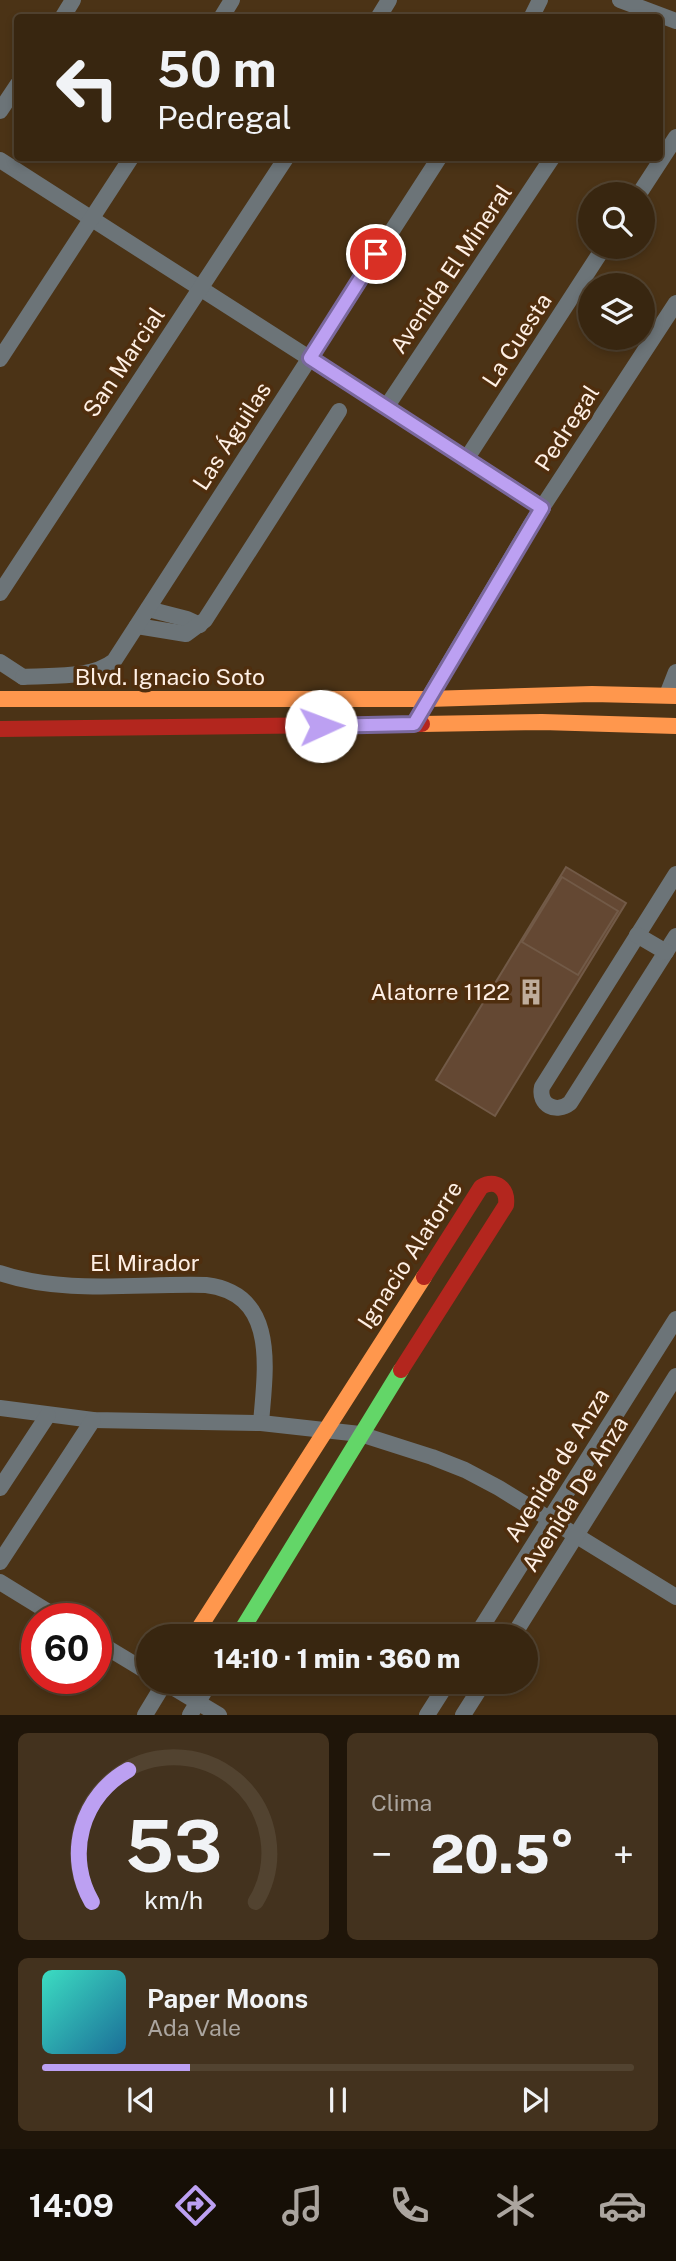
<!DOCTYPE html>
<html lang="es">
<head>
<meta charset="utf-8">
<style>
	:root { --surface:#382610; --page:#43321e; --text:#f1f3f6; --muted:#aba59f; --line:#524330; --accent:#bca0f2 }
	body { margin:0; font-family:"Public Sans",sans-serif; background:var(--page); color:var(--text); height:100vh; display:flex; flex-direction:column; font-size:26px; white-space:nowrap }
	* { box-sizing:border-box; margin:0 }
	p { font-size:23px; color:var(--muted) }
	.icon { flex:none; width:38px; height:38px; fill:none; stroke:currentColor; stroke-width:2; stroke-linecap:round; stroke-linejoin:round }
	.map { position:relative; height:1715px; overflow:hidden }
	.sheet { display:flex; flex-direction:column; gap:18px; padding:18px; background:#1f1509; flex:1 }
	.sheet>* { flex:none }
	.guide { position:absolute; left:14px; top:14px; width:649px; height:147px; border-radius:7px; box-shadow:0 4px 10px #0003,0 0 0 2px var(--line); background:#382610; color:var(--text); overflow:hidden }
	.fabs { position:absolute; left:578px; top:182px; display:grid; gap:14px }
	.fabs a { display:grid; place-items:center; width:77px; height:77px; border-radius:50%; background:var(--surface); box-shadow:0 4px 10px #0003,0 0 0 2px var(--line); font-size:35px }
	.speed { position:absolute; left:21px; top:1603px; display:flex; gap:14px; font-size:35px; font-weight:700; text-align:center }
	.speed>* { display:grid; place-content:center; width:91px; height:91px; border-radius:50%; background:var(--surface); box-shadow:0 4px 10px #0003,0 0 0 2px var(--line); line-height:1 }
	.speed .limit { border:10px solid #d22; background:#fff; color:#111 }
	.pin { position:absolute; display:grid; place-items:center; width:60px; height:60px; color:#fff; margin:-30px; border:4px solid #fff; border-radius:50%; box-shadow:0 2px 7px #0007 }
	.me { position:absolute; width:77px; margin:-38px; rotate:88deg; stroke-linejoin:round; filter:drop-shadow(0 0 5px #0008) }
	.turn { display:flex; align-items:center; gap:24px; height:147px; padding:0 28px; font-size:32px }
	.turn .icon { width:91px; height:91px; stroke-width:2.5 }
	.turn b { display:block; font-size:49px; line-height:60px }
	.big { font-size:52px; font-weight:800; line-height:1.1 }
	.sheet .card { flex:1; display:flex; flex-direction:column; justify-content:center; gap:10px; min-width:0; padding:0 24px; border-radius:10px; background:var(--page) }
	.sheet .dial { align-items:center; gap:0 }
	.dial svg { height:182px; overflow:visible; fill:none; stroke:var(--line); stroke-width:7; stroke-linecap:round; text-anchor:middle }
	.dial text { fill:var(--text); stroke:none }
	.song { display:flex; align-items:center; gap:21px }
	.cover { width:84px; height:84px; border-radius:10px; background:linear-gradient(135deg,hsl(170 70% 55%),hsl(200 70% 35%)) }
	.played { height:7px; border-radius:4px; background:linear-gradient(90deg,var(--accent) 25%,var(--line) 25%) }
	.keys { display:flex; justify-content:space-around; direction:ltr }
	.heat { display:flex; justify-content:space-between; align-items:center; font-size:38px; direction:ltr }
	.sheet .tiles { flex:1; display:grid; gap:18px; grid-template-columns:1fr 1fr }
	.card:last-child { grid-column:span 2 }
	.trip { position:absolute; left:136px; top:1624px; width:402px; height:70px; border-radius:35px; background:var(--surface); box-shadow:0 4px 10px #0003,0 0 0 2px var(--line); font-weight:800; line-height:70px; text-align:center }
	.tabs { display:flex; height:112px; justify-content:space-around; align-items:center; background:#160f06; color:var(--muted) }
	.tabs .icon { width:49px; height:49px }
	.tabs .selected { color:var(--accent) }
	.tabs b { font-size:32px; color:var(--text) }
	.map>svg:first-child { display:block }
	.building { fill:#644833; stroke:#725a47; stroke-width:2 }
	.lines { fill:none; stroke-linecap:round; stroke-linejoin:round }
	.street { stroke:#6c7478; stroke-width:16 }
	.fast { stroke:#63d668; stroke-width:16 }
	.slow { stroke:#ff974d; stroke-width:16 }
	.jam { stroke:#b3261e; stroke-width:16 }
	.route-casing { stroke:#7a689d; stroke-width:18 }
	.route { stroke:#bca0f2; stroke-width:12 }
	.labels { text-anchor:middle; stroke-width:7; stroke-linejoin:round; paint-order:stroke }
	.street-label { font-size:23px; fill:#feefe4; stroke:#4f2e0e }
	.poi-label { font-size:23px; fill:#feefe4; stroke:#4f2e0e; text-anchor:end }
</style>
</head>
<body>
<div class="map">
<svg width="676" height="1715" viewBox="0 0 676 1715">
	<rect width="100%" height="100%" fill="#4b3316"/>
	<g class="building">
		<path d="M566 867 626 903 495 1116 436 1080Z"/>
		<path d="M562 877 618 911 578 975 522 942Z"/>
	</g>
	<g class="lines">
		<g class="street">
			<path d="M620 0 676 21"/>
			<path d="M62 18 73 0"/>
			<path d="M221 18 232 0"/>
			<path d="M378 18 389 0"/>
			<path d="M531 18 540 0"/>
			<path d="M0 111 18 84"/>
			<path d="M0 160 543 508"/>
			<path d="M639 194 676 137"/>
			<path d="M0 359 131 158"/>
			<path d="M387 406 552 158"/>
			<path d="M467 458 604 247"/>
			<path d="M0 593 286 158"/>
			<path d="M148 609 187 619 200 625"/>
			<path d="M137 626 186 634 205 620 339 411"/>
			<path d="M0 662 23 677"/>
			<path d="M23 677C52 675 91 679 114 661L439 158"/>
			<path d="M667 695 676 672"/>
			<path d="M425 704 530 526 676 303"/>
			<path d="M676 874 542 1087C538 1105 556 1114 570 1103L676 936"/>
			<path d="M637 935 666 952"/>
			<path d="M0 1273C65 1295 138 1283 206 1285 279 1294 265 1371 261 1423"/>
			<path d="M0 1408 93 1420 261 1423 360 1434 432 1457 465 1470 499 1488 676 1597"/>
			<path d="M0 1488 48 1415"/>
			<path d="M0 1562 93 1420"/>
			<path d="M0 1582 60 1619"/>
			<path d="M476 1636 676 1319"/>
			<path d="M513 1636 676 1376"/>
			<path d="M96 1641 149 1673"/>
			<path d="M164 1682 219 1715"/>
			<path d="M145 1715 165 1682"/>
			<path d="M190 1715 210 1682"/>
			<path d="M427 1715 448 1682"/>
			<path d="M463 1715 484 1682"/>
		</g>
		<path class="fast" d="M238 1636 401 1370"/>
		<g class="slow">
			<path d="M0 699H428L592 694 676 696"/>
			<path d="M422 724 542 722 676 726"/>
			<path d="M194 1636 424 1277"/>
		</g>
		<g class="jam">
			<path d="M0 729 422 724"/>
			<path d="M401 1370 506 1205C508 1189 496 1178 481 1187L424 1277"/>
		</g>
	</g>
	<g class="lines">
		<g class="route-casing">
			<path id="route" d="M321 726 414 724 542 508 310 358 376 254"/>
		</g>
		<use href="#route" class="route"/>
	</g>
	<defs>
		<g id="building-bare" transform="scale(2.1)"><path d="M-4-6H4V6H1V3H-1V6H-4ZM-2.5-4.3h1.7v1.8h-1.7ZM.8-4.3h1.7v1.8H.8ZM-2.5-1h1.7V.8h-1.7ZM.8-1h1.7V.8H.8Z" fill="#bfad9c" stroke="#4f2e0e" stroke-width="2.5" paint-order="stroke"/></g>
	</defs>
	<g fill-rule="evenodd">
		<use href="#building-bare" x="531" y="992"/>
	</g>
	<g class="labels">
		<g class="street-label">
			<text transform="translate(451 269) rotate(-56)" y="8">Avenida El Mineral</text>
			<text transform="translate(517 340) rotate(-57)" y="8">La Cuesta</text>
			<text transform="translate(124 362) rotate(-56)" y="8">San Marcial</text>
			<text transform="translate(567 428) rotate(-57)" y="8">Pedregal</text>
			<text transform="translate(232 436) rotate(-57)" y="8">Las Águilas</text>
			<text x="170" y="685">Blvd. Ignacio Soto</text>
			<text transform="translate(410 1255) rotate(-57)" y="8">Ignacio Alatorre</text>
			<text x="145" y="1271">El Mirador</text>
			<text transform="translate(557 1465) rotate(-58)" y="8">Avenida de Anza</text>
			<text transform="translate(575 1494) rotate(-58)" y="8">Avenida De Anza</text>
		</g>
		<g class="poi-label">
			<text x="510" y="1000">Alatorre 1122</text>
		</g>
	</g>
</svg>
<div class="fabs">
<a><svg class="icon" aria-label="search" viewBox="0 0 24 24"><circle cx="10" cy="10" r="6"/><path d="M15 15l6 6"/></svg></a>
<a><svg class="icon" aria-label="layers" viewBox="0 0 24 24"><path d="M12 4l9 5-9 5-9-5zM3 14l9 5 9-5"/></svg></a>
</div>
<div class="speed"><div class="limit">60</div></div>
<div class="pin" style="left:376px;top:254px;background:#d93025"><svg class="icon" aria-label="arrive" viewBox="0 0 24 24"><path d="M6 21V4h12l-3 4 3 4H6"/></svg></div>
<svg class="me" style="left:321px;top:726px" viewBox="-20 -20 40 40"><circle r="19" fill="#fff"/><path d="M0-13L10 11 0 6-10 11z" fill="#bca0f2"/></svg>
<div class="trip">14:10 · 1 min · 360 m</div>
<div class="guide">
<div class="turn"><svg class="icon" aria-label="left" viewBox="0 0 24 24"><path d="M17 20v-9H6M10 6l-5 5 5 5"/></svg><div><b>50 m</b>Pedregal</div></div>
</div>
</div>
<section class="sheet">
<div class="tiles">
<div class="card dial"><svg viewBox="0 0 100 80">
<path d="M14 69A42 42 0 1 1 86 69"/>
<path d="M14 69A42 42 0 0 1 30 11" stroke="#bca0f2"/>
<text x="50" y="56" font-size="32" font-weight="700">53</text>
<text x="50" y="72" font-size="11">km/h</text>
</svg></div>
<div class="card"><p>Clima</p>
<div class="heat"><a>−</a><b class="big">20.5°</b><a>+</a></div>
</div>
<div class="card">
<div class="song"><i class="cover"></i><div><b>Paper Moons</b><p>Ada Vale</p></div></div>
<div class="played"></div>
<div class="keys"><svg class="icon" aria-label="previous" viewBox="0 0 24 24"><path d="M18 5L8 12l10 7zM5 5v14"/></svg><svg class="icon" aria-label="pause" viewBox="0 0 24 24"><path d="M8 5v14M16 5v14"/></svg><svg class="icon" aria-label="next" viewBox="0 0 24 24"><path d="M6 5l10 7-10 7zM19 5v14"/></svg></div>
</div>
</div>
</section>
<nav class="tabs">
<b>14:09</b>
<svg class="icon selected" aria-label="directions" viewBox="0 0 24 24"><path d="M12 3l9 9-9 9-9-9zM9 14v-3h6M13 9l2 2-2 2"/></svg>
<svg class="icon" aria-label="music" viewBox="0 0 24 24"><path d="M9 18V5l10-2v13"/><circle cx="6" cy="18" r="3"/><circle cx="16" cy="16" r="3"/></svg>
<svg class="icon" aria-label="phone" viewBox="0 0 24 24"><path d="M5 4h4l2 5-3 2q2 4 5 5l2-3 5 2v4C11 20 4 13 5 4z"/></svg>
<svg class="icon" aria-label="climate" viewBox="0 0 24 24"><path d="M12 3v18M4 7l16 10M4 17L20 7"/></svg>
<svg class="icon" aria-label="car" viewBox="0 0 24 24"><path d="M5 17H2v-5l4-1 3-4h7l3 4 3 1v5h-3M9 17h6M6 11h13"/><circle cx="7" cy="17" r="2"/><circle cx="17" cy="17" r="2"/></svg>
</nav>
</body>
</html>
